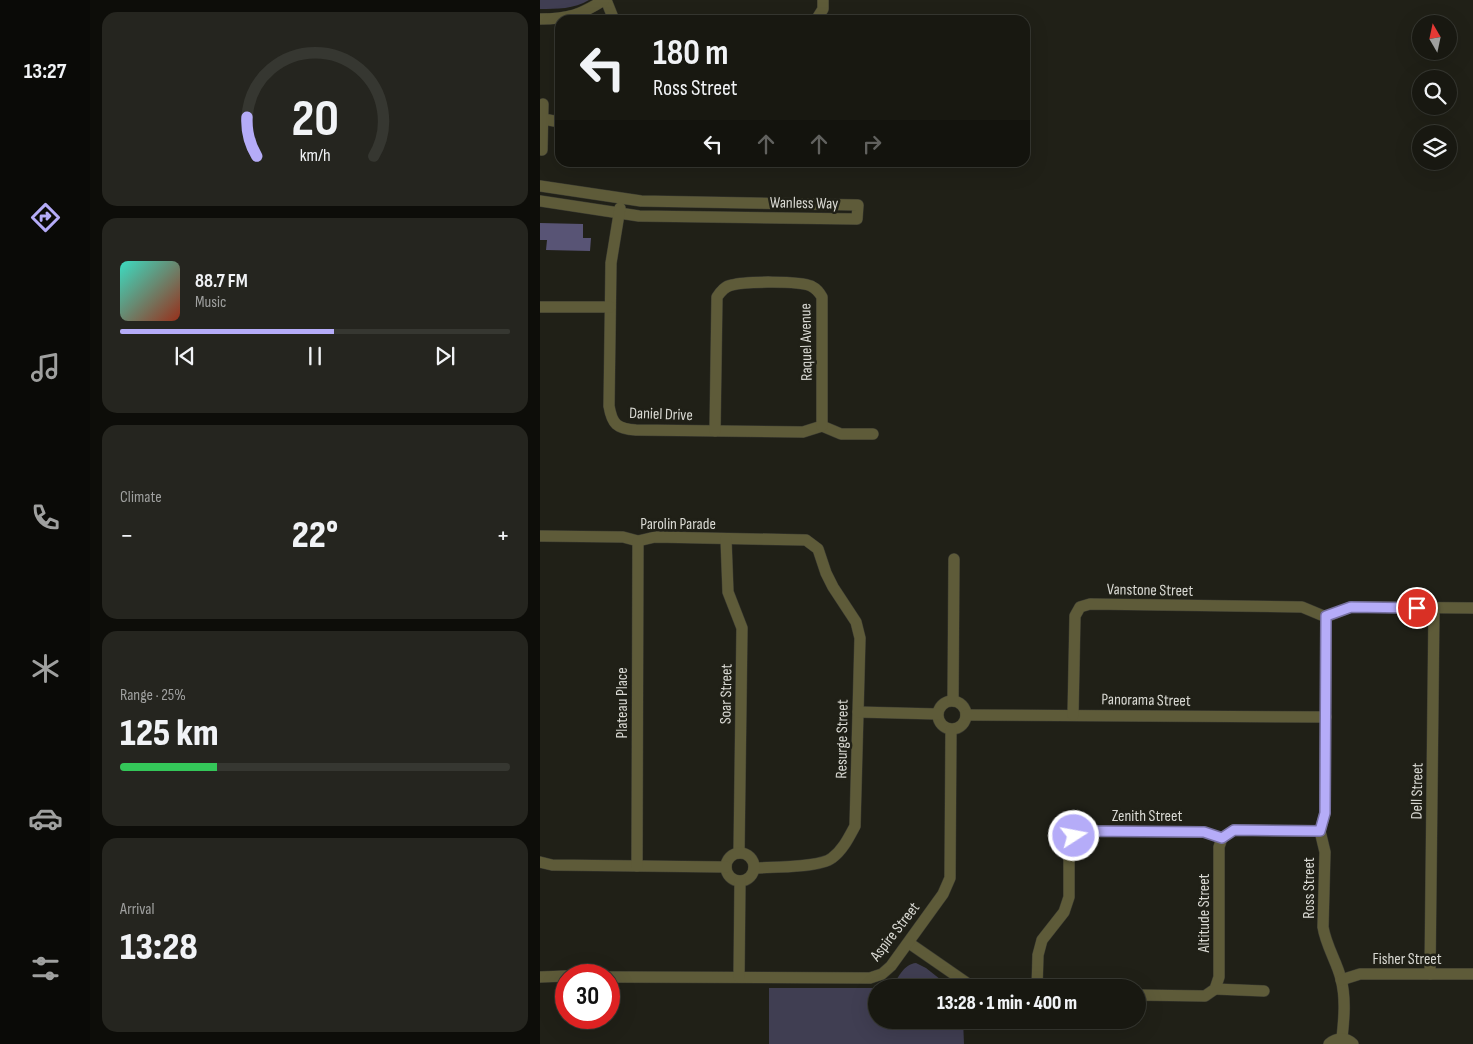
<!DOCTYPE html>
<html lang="en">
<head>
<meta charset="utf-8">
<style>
	:root { --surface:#181811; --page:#25251f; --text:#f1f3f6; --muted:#9fa09f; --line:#363731; --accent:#b5acf8 }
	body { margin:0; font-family:"Sofia Sans Condensed",sans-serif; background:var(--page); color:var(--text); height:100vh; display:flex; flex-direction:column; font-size:19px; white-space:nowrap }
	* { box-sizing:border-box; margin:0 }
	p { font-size:16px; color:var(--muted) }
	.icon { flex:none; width:28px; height:28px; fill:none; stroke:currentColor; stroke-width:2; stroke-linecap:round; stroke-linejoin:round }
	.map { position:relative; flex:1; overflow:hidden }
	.details { display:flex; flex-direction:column; gap:12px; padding:12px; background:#0d0d09; width:450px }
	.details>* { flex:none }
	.top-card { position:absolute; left:15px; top:15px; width:475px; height:152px; border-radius:15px; box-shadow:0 5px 20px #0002,0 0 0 1px var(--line); background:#181811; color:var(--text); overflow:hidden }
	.needle { width:32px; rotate:351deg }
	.controls { position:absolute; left:872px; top:15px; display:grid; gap:10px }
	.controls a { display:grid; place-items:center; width:45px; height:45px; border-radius:50%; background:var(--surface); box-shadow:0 5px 20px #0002,0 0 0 1px var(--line); font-size:25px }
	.speed { position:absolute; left:15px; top:964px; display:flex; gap:10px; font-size:25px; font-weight:700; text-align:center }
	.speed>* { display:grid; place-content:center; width:65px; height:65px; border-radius:50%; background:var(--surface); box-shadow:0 5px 20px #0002,0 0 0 1px var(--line); line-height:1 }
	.speed .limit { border:8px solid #d22; background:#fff; color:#111 }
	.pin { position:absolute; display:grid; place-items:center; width:42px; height:42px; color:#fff; margin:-21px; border:2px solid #fff; border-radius:50%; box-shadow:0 1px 5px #0007 }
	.me { position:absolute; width:55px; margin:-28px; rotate:79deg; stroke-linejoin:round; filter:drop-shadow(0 0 4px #0008) }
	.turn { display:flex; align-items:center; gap:18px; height:105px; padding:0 15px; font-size:22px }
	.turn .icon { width:65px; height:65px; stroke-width:2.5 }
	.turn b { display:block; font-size:35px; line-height:42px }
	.lanes { display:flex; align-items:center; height:48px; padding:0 15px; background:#0003; justify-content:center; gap:25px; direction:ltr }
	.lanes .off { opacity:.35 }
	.big { font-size:38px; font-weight:800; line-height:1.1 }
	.details .card { flex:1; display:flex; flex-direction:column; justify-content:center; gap:8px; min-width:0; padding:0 18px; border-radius:15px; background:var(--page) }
	.details .dial { align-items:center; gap:0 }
	.dial svg { height:130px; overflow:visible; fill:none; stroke:var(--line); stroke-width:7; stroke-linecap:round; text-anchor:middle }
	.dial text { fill:var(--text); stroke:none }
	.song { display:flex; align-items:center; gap:15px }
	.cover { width:60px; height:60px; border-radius:8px; background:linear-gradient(135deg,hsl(170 70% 55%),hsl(10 70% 35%)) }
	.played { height:5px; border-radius:2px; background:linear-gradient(90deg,var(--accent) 55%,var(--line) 55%) }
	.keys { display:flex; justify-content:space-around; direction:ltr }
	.heat { display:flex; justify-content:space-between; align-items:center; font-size:28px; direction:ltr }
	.charge { height:8px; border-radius:4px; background:linear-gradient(90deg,#34c759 25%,var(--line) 0) }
	.trip { position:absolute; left:328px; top:979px; width:278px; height:50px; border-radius:25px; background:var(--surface); box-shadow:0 5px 20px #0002,0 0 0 1px var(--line); font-weight:800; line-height:50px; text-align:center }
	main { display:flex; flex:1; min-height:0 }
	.menu { display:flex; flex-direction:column; width:90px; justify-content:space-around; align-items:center; background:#0a0a07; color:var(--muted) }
	.menu .icon { width:35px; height:35px }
	.menu .current { color:var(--accent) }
	.menu b { font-size:22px; color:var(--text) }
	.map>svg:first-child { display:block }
	.green { fill:#403e52 }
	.water { fill:#585475 }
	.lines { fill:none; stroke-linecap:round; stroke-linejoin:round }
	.minor-casing { stroke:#3a3a31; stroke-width:12 }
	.minor { stroke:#5e5b39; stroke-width:11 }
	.route-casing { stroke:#7670a1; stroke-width:12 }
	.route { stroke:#b5acf8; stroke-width:9 }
	.labels { text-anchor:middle; stroke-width:5; stroke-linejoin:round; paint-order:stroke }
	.street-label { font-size:16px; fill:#d9d9d3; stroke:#202017 }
</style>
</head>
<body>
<main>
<nav class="menu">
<b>13:27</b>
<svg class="icon current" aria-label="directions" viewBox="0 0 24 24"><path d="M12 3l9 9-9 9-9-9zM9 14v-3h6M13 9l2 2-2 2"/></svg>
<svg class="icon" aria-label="music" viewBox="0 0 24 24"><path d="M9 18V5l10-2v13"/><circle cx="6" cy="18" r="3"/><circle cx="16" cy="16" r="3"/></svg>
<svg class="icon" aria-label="phone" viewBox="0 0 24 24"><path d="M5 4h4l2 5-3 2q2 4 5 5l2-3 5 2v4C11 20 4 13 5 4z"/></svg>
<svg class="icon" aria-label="climate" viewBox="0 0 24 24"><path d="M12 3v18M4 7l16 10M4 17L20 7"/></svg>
<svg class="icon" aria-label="car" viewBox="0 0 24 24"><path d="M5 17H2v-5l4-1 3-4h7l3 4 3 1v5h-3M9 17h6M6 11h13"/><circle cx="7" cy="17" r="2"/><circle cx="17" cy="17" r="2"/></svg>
<svg class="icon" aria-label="filters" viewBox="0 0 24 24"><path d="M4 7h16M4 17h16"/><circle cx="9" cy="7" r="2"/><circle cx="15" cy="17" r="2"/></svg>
</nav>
<section class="details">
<div class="card dial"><svg viewBox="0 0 100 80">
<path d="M14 69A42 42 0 1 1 86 69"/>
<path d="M14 69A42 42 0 0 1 8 45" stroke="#b5acf8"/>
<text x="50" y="56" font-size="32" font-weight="700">20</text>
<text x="50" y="72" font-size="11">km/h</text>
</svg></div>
<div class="card">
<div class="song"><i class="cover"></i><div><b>88.7 FM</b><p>Music</p></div></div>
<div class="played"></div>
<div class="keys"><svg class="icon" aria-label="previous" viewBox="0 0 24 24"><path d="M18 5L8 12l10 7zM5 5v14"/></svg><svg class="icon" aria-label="pause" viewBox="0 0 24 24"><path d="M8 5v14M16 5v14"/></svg><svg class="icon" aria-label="next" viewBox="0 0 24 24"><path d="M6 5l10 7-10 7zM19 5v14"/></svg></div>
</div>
<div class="card"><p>Climate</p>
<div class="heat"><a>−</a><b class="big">22°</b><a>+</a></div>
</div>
<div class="card"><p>Range · 25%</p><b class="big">125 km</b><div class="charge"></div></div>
<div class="card"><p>Arrival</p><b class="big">13:28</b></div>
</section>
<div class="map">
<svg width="933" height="1044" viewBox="0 0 933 1044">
	<rect width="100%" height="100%" fill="#202017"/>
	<g class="green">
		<path d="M0 0H49C34 9 17 9 0 9Z"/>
		<path d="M376 963 386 968 410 987H347L352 986C359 977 364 964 376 963Z"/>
		<path d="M229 988H336V1020H423L424 1044H229Z"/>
	</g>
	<path class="water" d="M0 223 43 224V238H51L50 251 6 250 7 240H0Z"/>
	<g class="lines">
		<g class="minor-casing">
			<g id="minor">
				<path d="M66 0 74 20"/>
				<path d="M0 19C29 19 40 15 64 0"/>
				<path d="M276 20 283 9V0"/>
				<path d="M3 119 20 122"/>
				<path d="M2 150 3 104"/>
				<path d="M0 186 101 201 318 205 317 219 99 216 0 201"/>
				<path d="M80 208 71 263 69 406C72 424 77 429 96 430L263 432 282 426 301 434H333"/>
				<path d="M0 307H70"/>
				<path d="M175 431 177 297C181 291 185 286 192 285 205 281 260 281 271 286 277 289 279 292 282 297V426"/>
				<path d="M0 536 83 537 98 541 115 537 266 540 278 549 286 573 293 587 316 622 320 638 315 826C309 837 303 850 292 858 279 868 231 867 214 868"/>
				<path d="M186 539 188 592 202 628 199 853"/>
				<path d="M786 617 785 813 780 831 785 852 783 927C786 946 797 962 801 979 806 998 804 1019 802 1038"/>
				<path d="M786 617 811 607 933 608"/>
				<circle cx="412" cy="715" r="14"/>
				<path d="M413 701 414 559"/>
				<path d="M318 712 397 714"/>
				<path d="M426 715 786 717"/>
				<path d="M533 715 535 616 540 607 550 604 762 607 786 617"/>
				<circle cx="200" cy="867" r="14"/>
				<path d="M0 862 12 865 186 867"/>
				<path d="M97 866 98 541"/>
				<path d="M369 943 434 988"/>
				<path d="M890 974 894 608"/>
				<path d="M0 977 26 976"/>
				<path d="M69 977 330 978 342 974 351 966 403 894 410 878 411 730"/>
				<path d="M199 977 200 881"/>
				<path d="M801 980 820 974H933"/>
				<path d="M497 988 498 955 502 940 524 912 529 897V842L534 836 542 831 664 832 682 838 694 830 780 831"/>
				<path d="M675 989 724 991"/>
				<path d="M596 995 665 996 675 989 679 977V847L682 838"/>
				<path d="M789 1044C797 1037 806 1037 813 1044"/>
			</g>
		</g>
		<use href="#minor" class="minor"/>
	</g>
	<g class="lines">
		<g class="route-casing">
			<path id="route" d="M534 836 542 831 664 832 682 838 694 830 780 831 785 813 786 616 811 607 877 608"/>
		</g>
		<use href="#route" class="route"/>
	</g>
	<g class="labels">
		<g class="street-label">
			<text transform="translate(264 202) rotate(1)" y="6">Wanless Way</text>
			<text transform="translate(265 342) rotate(-91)" y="6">Raquel Avenue</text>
			<text transform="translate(121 413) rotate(2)" y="6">Daniel Drive</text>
			<text x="138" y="529">Parolin Parade</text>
			<text transform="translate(610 589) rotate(1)" y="6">Vanstone Street</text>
			<text transform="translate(185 694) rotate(-89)" y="6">Soar Street</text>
			<text transform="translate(606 699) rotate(1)" y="6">Panorama Street</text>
			<text transform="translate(81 703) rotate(-90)" y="6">Plateau Place</text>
			<text transform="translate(301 739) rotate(-89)" y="6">Resurge Street</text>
			<text transform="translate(876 791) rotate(-89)" y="6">Dell Street</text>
			<text x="607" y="821">Zenith Street</text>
			<text transform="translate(768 888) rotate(-90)" y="6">Ross Street</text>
			<text transform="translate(663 913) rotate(-90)" y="6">Altitude Street</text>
			<text transform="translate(354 931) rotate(-52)" y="6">Aspire Street</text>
			<text x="867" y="964">Fisher Street</text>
		</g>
	</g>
</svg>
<div class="controls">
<a><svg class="needle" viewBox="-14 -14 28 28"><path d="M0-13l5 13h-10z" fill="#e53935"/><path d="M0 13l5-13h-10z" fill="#9fa09f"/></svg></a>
<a><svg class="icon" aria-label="search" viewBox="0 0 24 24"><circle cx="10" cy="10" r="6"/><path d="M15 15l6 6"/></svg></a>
<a><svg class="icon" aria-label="layers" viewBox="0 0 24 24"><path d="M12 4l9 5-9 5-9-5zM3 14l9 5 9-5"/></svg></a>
</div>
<div class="speed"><div class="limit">30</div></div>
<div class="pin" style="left:877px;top:608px;background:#d93025"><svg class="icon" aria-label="arrive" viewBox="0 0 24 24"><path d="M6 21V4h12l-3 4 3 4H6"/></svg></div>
<svg class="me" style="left:534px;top:836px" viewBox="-20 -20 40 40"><circle r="17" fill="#b5acf8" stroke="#fff" stroke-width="3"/><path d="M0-11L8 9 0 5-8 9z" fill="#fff"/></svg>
<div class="trip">13:28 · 1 min · 400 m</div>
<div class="top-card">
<div class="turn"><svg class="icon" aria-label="left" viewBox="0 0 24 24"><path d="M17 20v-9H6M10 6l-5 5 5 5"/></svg><div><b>180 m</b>Ross Street</div></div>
<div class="lanes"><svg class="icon" aria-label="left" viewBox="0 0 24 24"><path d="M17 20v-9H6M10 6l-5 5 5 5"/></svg><svg class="icon off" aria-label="ahead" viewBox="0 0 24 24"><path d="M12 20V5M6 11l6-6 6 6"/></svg><svg class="icon off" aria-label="ahead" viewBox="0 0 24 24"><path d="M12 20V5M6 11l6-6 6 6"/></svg><svg class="icon off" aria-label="right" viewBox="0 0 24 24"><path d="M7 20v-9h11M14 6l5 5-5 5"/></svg></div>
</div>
</div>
</main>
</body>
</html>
